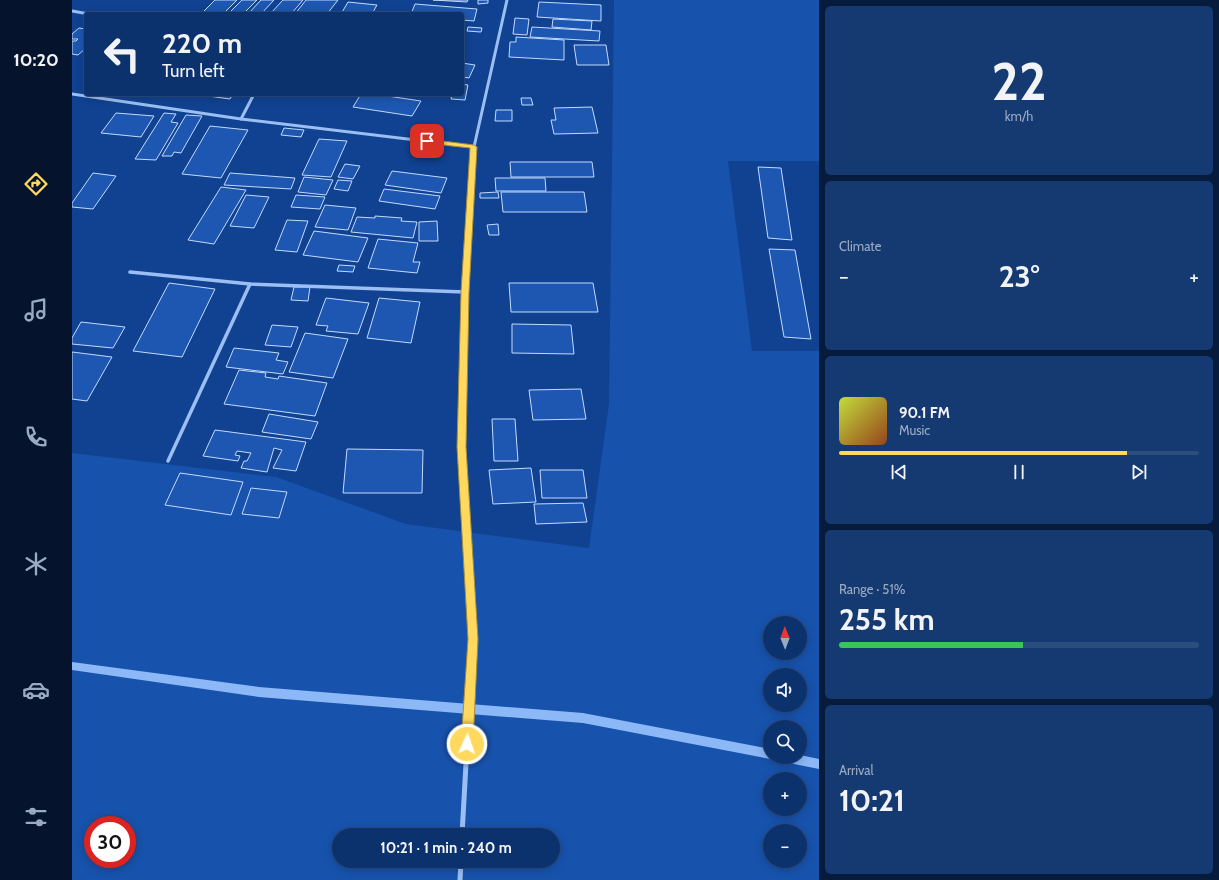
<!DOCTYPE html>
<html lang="en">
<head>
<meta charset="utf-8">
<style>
	:root { --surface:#0c326d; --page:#153a72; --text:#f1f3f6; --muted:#9aaac2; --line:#2c4d80; --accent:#ffd95d }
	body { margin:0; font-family:Cabin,sans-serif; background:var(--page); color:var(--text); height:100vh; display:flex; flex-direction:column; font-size:15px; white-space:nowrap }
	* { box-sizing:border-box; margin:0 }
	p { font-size:13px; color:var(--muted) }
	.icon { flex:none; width:22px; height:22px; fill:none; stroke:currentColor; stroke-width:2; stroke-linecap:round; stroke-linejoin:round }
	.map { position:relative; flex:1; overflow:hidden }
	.side { display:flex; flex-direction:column; gap:6px; padding:6px; background:#071c3c; width:400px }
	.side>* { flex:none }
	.top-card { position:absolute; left:12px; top:12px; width:380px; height:84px; border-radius:4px; box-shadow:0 2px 10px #0003,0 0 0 1px var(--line); background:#0c326d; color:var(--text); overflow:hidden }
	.needle { width:26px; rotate:359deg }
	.buttons { position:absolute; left:691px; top:616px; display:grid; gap:8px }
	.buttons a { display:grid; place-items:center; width:44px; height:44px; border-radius:50%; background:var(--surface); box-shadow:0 2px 10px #0003,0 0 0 1px var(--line); font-size:20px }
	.speed { position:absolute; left:12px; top:816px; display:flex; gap:8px; font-size:20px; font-weight:700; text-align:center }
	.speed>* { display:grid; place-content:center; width:52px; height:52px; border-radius:50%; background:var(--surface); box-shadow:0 2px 10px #0003,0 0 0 1px var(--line); line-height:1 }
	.speed .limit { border:6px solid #d22; background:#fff; color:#111 }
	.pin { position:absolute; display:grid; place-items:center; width:34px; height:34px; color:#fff; margin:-17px; border-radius:8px; box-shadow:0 2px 6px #0006 }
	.me { position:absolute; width:44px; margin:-22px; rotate:3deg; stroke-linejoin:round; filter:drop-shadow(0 0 3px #0008) }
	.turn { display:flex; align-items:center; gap:14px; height:84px; padding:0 12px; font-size:18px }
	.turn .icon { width:52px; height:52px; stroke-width:2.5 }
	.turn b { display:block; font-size:28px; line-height:34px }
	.big { font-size:30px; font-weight:700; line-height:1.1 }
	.side .tile { flex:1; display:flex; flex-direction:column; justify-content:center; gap:6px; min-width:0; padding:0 14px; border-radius:6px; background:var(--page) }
	.side .dial { align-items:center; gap:0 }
	.dial b { font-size:52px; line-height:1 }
	.song { display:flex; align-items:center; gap:12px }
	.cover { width:48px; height:48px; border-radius:6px; background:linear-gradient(135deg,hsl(70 70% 55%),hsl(20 70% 35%)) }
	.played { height:4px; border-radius:2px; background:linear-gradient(90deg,var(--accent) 80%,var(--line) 80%) }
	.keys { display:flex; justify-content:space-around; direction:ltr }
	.heat { display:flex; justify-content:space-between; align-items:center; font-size:22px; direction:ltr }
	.charge { height:6px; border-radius:3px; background:linear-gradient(90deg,#34c759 51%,var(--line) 0) }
	.trip { position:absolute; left:260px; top:828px; width:228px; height:40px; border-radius:20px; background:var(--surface); box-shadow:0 2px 10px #0003,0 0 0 1px var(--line); font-weight:700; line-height:40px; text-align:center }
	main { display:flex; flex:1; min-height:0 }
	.menu { display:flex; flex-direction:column; width:72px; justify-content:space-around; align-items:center; background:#05142c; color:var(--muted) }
	.menu .icon { width:28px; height:28px }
	.menu .current { color:var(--accent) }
	.menu b { font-size:18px; color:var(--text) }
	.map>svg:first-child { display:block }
	.green { fill:#1752ac; fill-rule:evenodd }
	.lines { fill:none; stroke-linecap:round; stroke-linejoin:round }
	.stream { fill:#8cb8f7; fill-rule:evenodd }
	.building { fill:#1d57b1; stroke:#c3dafe }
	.minor-far2 { stroke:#9bbef3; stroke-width:3 }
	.minor-far1 { stroke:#9bbef3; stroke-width:3.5 }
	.minor { stroke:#9bbef3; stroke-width:5 }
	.route { fill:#ffd95d; stroke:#a68d3c }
</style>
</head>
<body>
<main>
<nav class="menu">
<b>10:20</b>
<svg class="icon current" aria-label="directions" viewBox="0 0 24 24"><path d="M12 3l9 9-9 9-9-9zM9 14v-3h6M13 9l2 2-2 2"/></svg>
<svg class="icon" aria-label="music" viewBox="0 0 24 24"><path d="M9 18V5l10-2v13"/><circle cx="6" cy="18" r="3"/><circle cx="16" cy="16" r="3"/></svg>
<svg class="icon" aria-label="phone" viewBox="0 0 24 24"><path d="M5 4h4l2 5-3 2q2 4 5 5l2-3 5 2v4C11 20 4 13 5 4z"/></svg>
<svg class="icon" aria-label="climate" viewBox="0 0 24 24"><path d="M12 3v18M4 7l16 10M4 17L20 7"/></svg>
<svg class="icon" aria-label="car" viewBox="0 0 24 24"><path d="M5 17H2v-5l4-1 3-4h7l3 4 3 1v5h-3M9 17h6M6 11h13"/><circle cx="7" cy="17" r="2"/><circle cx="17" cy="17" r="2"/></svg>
<svg class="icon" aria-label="filters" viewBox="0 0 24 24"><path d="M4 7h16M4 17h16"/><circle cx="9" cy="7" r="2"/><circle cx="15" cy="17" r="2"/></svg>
</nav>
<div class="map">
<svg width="747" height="880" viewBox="0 0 747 880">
	<rect width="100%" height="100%" fill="#104291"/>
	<path class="green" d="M542 0H747V161H656L680 351H747V880H0V453L204 477 334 524 517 548 537 404ZM698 623H728V653H698ZM698 675H728V705H698ZM698 727H728V757H698ZM698 779H728V809H698ZM21 825H55V859H21ZM698 831H728V861H698ZM267 835H481V861H267Z"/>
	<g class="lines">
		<g class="stream">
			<path d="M0 662 187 687 511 713 698 749V757H702L698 759 511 723 187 697 0 670Z"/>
			<path d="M728 755 747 759V769L712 762 708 761 707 757H728Z"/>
		</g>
	</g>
	<g class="building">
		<path d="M143 0H165L151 14H129Z"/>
		<path d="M170 0H185L171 14H156Z"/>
		<path d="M189 0H202L189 14H176Z"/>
		<path d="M211 0H231L219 14H198Z"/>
		<path d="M234 0H266L255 14H223Z"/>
		<path d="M361 0H396L395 2Z"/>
		<path d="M406 0H416V3L406 4Z"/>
		<path d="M276 2 305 5 300 14H269Z"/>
		<path d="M467 2 529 5V21L465 17Z"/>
		<path d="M343 4 405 9 402 21 390 20V14H339Z"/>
		<path d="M443 18 457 19 455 35 441 34Z"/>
		<path d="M481 19 520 21 519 30 480 27Z"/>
		<path d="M396 27 410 28 409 32 395 31Z"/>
		<path d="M460 27 528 31 527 41 458 37Z"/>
		<path d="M7 28 14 29V48L6 55 0 54V41H4L6 39H0V34Z"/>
		<path d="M444 37 492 40V60L437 57 438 42H444Z"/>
		<path d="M502 45H534L537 65H505Z"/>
		<path d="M390 63 403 65 397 78 390 77Z"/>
		<path d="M390 84 396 85 393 100 379 99 380 94H390Z"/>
		<path d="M122 94H161L158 99Z"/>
		<path d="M289 94H302L349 101 340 116 281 107Z"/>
		<path d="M449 98H459L461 105H450Z"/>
		<path d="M520 107 526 133 482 134 479 120H484L482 108Z"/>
		<path d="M424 110H440V121H423Z"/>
		<path d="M44 113 82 116 69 137 29 133Z"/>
		<path d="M92 113 104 114 99 122 106 123 84 160 63 159Z"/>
		<path d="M114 115 130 116 109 153 102 152 100 156H90Z"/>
		<path d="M138 126 176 130 149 178 110 174Z"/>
		<path d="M212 128 232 130 229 137 209 135Z"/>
		<path d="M247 139 275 141 259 177 230 175Z"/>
		<path d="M438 162H520L522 177H439Z"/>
		<path d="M273 164 288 166 281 179 266 177Z"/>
		<path d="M686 167 709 168 720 240 696 238Z"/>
		<path d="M320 171 375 178 369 193 313 185Z"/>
		<path d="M21 173 44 176 21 209 0 207V203Z"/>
		<path d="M158 173 223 178 219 189 152 185Z"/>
		<path d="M232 177 261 180 254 195 226 192Z"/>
		<path d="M423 178H473L474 191H424Z"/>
		<path d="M266 180 280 181 276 191 262 189Z"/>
		<path d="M149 187 174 190 142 244 116 240Z"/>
		<path d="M312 189 368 196 363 209 307 201Z"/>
		<path d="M426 192 427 198H408V193Z"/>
		<path d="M429 192H512L515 212H431Z"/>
		<path d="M174 195 197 197 182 228 158 226Z"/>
		<path d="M224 195 253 197 248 209 219 207Z"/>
		<path d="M253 205 284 208 276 230 243 227Z"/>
		<path d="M303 216 330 218 329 221 345 222 341 238 279 232 285 217 303 218Z"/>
		<path d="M215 220 236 221 225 252 203 250Z"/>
		<path d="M365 221 366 241H347V222Z"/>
		<path d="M426 224 427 235H417L415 225Z"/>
		<path d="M242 231 296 238 286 262 231 255Z"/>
		<path d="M306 239 346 243 341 262H348L345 273 296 268Z"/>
		<path d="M697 249 723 250 739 339 712 337Z"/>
		<path d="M267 265 283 266 281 272 265 271Z"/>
		<path d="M97 283 143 289 110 357 61 351Z"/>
		<path d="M437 283H521L526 312H439Z"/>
		<path d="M222 287H238L236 301 219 300Z"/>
		<path d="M254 298 297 303 286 334 254 331 256 326 244 325Z"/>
		<path d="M307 298 348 302 339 343 295 338Z"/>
		<path d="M9 322 53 327 41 348 0 344V338Z"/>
		<path d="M440 324 499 325 502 354 440 353Z"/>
		<path d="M200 325 226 327 219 347 193 345Z"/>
		<path d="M233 333 276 339 261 378 217 372Z"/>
		<path d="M162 348 207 353 204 360 216 362 211 374 154 367Z"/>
		<path d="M0 352 40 357 15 401 0 399Z"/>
		<path d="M167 370 194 373 193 377 206 379 207 376 255 383 243 416 152 404Z"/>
		<path d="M509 389 514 419 461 420 457 390Z"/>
		<path d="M197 414 246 422 239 439 190 432Z"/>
		<path d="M420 419H443L446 461H422Z"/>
		<path d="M143 430 234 442 224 471 201 468 210 450 202 448 195 472 169 468 172 461H175L179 453 165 451 163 455 168 456 166 461 131 456Z"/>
		<path d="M275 449 351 450 350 493H271Z"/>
		<path d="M459 468 464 502 421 504 417 470Z"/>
		<path d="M468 470H511L515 498H470Z"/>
		<path d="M108 473 171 482 159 515 93 505Z"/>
		<path d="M179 488 215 492 207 518 170 514Z"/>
		<path d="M511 503 515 522 464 524 462 504Z"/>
	</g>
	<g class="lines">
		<g class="minor-far2">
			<path d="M0 11 17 14"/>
			<path d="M0 94 169 119 402 147"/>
			<path d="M169 119 182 94"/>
			<path d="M398 217 402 147 435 0"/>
		</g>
		<g class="minor-far1">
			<path d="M58 272 178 284 393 292"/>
			<path d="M96 461 178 284"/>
			<path d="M393 503C388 408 392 312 398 216"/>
		</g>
		<g class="minor">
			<path d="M390 835 401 639 393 502"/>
			<path d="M388 880 389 861"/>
		</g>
	</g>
	<path class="route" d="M355 139 402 145 405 147 397 292 394 447 406 639 401 744 399 748 395 750 391 748 389 744 396 639 385 447 389 292 398 148 353 143V140Z"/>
</svg>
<div class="buttons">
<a><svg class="needle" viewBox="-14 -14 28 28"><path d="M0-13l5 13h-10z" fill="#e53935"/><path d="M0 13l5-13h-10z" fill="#9aaac2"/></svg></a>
<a><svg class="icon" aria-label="sound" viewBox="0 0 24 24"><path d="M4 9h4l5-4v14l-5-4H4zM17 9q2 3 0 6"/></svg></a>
<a><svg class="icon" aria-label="search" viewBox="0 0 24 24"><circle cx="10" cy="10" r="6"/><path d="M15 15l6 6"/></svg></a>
<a>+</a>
<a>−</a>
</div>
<div class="speed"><div class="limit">30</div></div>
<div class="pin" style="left:355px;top:141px;background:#d93025"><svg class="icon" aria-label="arrive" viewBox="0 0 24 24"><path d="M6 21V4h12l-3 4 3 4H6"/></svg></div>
<svg class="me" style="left:395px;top:744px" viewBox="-20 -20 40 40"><circle r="17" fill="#ffd95d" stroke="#fff" stroke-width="3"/><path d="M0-11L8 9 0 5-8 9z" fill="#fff"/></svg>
<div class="trip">10:21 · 1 min · 240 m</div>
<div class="top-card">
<div class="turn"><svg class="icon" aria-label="left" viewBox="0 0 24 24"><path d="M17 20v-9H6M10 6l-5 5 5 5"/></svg><div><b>220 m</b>Turn left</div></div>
</div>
</div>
<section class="side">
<div class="tile dial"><b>22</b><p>km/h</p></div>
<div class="tile"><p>Climate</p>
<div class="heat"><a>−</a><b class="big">23°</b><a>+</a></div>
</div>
<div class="tile">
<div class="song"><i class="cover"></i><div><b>90.1 FM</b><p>Music</p></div></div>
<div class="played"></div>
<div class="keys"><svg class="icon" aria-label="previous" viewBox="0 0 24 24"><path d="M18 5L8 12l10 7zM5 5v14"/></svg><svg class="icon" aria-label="pause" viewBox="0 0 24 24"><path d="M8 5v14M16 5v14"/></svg><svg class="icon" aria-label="next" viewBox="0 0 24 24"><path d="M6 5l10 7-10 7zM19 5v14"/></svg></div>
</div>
<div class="tile"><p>Range · 51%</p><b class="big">255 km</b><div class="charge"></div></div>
<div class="tile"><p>Arrival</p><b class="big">10:21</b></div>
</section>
</main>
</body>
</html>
